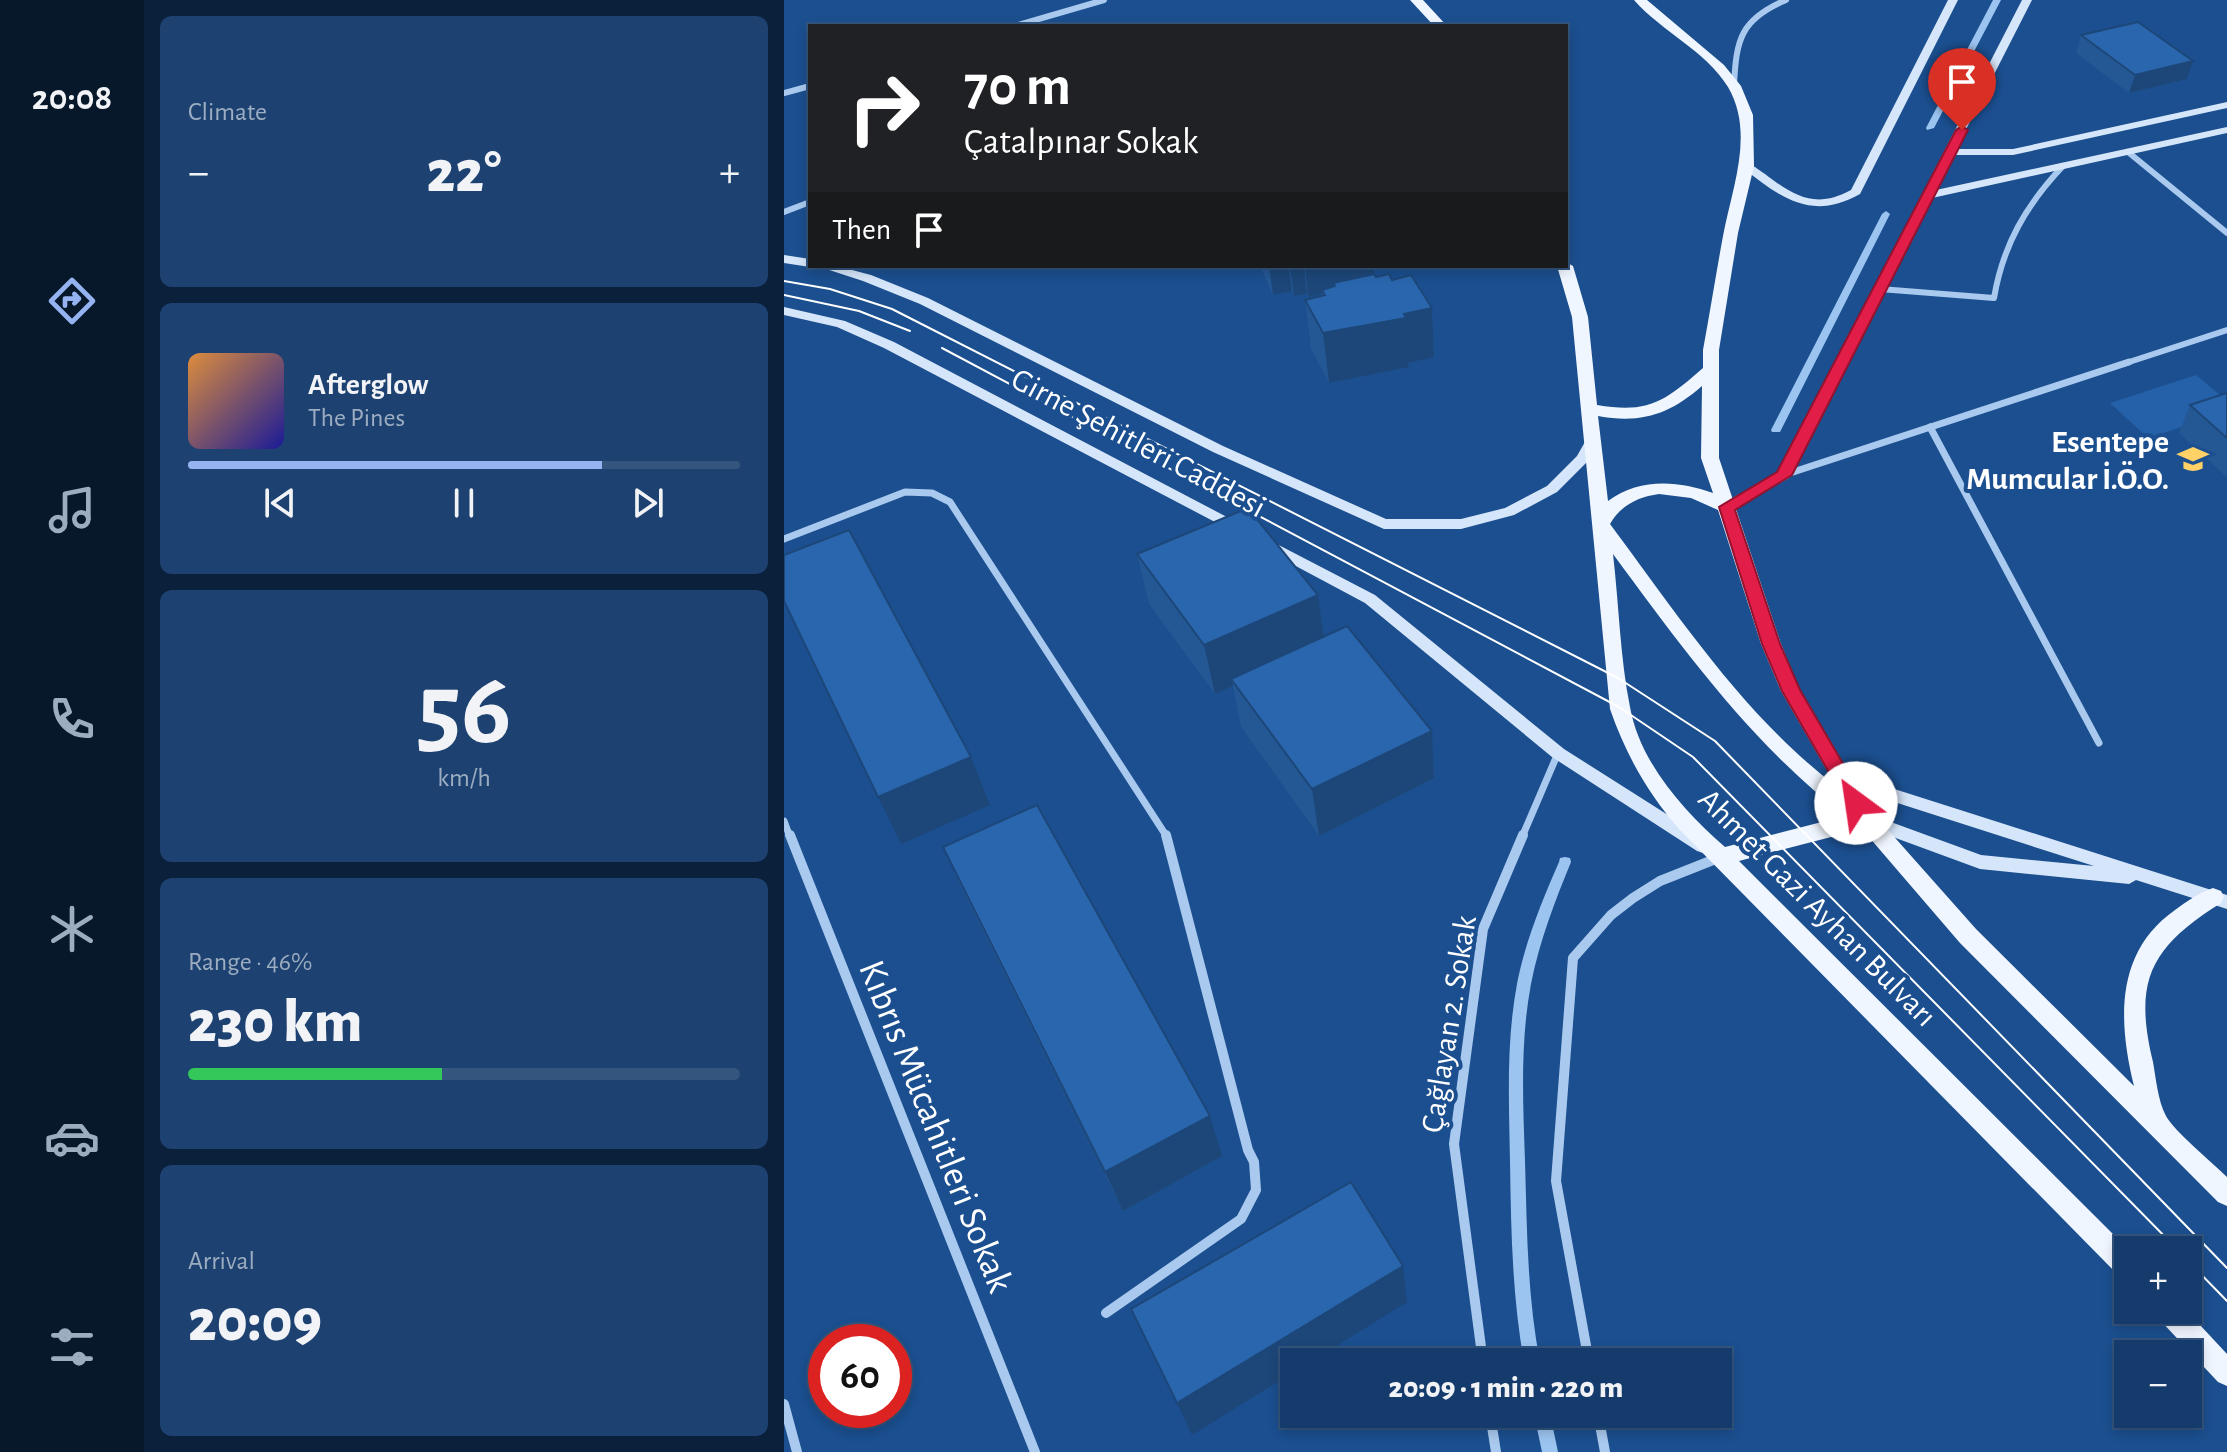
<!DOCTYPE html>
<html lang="en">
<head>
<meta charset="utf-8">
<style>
	:root { --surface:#143b6b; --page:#1d4271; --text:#f1f3f6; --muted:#9dadc1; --line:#33557e; --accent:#95b2f1 }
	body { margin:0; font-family:"Alegreya Sans",sans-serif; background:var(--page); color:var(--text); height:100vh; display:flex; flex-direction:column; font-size:30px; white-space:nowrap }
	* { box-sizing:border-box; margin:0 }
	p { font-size:26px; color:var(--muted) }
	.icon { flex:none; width:44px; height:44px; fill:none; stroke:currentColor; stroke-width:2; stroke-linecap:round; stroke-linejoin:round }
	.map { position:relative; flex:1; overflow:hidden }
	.sheet { display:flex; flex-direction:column; gap:16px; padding:16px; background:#0b203b; width:640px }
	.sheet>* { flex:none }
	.hud { position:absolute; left:24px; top:24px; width:760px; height:244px; border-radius:0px; box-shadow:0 4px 12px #0003,0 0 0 2px var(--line); background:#202124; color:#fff; overflow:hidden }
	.controls { position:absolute; left:1330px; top:1236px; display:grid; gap:16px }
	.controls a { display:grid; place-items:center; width:88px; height:88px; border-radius:0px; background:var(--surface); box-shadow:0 4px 12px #0003,0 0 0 2px var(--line); font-size:40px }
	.speed { position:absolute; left:24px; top:1324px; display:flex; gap:16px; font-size:40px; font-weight:700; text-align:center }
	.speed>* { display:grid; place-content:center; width:104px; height:104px; border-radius:50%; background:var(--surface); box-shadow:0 4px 12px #0003,0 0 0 2px var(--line); line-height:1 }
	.speed .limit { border:12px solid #d22; background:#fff; color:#111 }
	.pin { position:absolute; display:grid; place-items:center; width:68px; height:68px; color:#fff; margin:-82px -34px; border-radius:50% 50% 50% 0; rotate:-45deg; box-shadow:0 0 8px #0007 }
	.pin .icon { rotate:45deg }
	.me { position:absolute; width:88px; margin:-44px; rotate:329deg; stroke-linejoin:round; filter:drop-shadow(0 0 6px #0008) }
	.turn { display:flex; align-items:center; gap:28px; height:168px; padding:0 24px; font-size:36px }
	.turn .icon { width:104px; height:104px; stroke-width:2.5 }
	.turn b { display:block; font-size:56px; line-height:68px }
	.then { display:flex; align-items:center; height:76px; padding:0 24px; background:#0003; gap:16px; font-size:30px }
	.big { font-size:60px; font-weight:800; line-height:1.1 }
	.sheet .widget { flex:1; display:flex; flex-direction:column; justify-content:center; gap:12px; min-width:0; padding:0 28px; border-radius:12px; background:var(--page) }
	.sheet .dial { align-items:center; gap:0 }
	.dial b { font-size:104px; line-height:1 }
	.song { display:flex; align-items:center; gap:24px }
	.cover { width:96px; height:96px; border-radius:12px; background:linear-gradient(135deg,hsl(30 70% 55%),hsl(240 70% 35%)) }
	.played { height:8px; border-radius:4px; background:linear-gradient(90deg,var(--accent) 75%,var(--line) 75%) }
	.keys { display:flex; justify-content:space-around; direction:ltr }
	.heat { display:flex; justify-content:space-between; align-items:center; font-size:44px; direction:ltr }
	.charge { height:12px; border-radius:6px; background:linear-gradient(90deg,#34c759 46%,var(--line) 0) }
	.trip { position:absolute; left:496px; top:1348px; width:452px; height:80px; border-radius:0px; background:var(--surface); box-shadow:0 4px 12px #0003,0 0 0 2px var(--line); font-weight:800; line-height:80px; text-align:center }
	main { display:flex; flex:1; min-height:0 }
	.tab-bar { display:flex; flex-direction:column; width:144px; justify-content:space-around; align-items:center; background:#08182b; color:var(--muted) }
	.tab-bar .icon { width:56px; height:56px }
	.tab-bar .current { color:var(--accent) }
	.tab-bar b { font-size:36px; color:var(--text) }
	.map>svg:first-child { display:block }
	.green { fill:#2461a8 }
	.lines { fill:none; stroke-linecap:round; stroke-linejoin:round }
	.stream { fill:#9cc4f0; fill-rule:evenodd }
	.street-far2 { stroke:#a9c9ee; stroke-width:6 }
	.street-far1 { stroke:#a9c9ee; stroke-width:7 }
	.street { stroke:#a9c9ee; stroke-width:10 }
	.secondary { fill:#d6e6fa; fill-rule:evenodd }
	.primary { fill:#f0f6ff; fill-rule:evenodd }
	.tram { stroke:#fff; stroke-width:2 }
	.wall { fill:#245895 }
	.shaded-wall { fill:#1d4779 }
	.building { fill:#2a66ad; stroke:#1d4779; stroke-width:2 }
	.route { fill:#e11d48; stroke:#92132f; stroke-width:2 }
	.labels { text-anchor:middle; stroke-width:8; stroke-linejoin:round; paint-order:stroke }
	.poi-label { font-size:32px; font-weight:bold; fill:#fff; stroke:#1b4f8f; text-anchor:end }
	.street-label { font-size:32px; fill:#fff; stroke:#1b4f8f }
	.near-street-label { font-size:38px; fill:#fff; stroke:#1b4f8f }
</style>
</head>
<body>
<main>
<nav class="tab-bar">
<b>20:08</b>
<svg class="icon current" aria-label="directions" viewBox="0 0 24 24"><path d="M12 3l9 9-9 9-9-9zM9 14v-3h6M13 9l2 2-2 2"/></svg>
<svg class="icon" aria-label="music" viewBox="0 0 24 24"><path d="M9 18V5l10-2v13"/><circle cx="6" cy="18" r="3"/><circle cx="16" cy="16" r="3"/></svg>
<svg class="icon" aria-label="phone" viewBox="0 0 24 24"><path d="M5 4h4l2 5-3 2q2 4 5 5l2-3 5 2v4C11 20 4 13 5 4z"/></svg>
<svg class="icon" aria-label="climate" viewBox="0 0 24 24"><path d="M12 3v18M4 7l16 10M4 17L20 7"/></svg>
<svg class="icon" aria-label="car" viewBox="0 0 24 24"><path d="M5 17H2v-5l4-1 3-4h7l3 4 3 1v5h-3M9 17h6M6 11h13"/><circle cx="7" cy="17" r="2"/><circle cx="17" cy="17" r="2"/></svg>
<svg class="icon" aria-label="filters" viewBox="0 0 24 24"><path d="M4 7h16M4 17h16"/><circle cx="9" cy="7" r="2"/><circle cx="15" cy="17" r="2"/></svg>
</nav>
<section class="sheet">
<div class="widget"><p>Climate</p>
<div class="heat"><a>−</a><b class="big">22°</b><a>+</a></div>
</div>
<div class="widget">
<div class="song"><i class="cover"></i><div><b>Afterglow</b><p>The Pines</p></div></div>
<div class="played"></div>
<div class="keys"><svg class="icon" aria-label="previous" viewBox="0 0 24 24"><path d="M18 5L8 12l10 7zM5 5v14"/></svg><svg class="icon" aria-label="pause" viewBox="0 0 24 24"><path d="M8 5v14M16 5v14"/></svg><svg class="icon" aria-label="next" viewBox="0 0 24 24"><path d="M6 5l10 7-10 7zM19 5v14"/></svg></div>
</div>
<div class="widget dial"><b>56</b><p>km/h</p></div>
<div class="widget"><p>Range · 46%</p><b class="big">230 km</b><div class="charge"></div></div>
<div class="widget"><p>Arrival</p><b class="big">20:09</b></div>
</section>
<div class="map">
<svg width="1443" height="1452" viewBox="0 0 1443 1452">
	<rect width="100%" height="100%" fill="#1b4f8f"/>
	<path class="green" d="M1412 375 1443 401V412L1364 438 1326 403Z"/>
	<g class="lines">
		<g class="stream">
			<path d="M1209 0H1217L1150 128 1143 130 1142 128Z"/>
			<path d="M1102 211 1106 214 997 430 996 432H988L987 430 1098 214Z"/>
			<path d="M781 857 786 858 787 862C771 901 755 942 747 984 736 1042 739 1102 741 1161 743 1228 743 1295 756 1362H740C728 1295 727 1228 726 1161 725 1102 722 1042 733 984 741 942 758 901 775 862L776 858Z"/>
			<path d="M750 1414H766L774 1452H758Z"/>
		</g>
		<g class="street-far2">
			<path d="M231 26 320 0"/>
			<path d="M950 86C952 39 957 19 1002 0"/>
			<path d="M0 93 26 86"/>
			<path d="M1344 152 1443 233"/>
			<path d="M0 212 26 202"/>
			<path d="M1096 289 1210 298C1219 245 1242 205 1279 166"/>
			<path d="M1339 364 1443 330"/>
		</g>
		<g class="street-far1">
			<path d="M1146 427 1315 743"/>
			<path d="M1000 475 1345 362"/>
			<path d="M0 539 121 492 148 493 166 502 383 837"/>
			<path d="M0 821 6 837"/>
			<path d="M738 837 774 753"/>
		</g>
		<g class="street">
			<path d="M6 835 251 1452"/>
			<path d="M322 1313 457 1219 472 1190 470 1162 464 1150 382 835"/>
			<path d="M699 1362 670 1144 699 929 739 835"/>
			<path d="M805 1362 772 1181 789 958 827 915 849 898 876 881 934 858"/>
			<path d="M0 1404 13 1452"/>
			<path d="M706 1414 712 1452"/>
			<path d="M814 1414 821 1452"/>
		</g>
		<g class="secondary">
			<path d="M1164 0H1174L1076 194C1028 221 998 199 959 168V164C969 163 973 169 981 174 1011 197 1032 209 1067 190Z"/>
			<path d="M1238 0H1248L1172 149H1229L1443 102V108L1229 155H1169L1152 190 1443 127V133L1148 198 1005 478 948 510H938L936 507 938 504 995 472Z"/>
			<path d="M0 255 26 259V266H29L26 267 0 263Z"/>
			<path d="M33 266H53L87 275 144 298 439 446 602 519H677L721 508 763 486 793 456 802 440 807 439 814 443 803 462 773 492 730 515 677 529H600L429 452 136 304 79 281Z"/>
			<path d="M0 307 61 321 110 342 460 526 462 529 455 534 450 532 100 348 53 327 0 315Z"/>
			<path d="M483 539 591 595 780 749 925 841 927 846 925 851 919 853 913 851 768 757 581 603 478 548 476 544Z"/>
			<path d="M1057 772 1443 895V909L1352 880 1345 884 1196 869 1079 826 1077 821 1079 816 1085 814 1197 855 1310 866 1051 783 1049 778 1051 773Z"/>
		</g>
		<g class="primary">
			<path d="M626 0H639L663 26H650Z"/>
			<path d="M850 0H863L940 65 957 86 969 115 970 166 954 233 935 350V458L997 644 1016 690 1089 813 1192 929 1350 1086C1334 1021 1331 952 1391 910 1403 901 1415 893 1429 888L1437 891 1440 897 1437 903C1367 947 1349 980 1369 1062 1372 1079 1374 1101 1382 1116 1390 1131 1429 1163 1443 1177V1206L1434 1202 1176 943 1078 829 955 861 1345 1250 1344 1280 1335 1276 896 830C864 794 842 755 826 709L788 317 773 266H782V262L789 266 804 317 813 405C865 414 881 401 919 368V350C926 312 932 274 939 236 948 188 971 133 944 87 922 51 877 31 850 0ZM918 386 917 458 929 493C893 480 855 478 824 501L814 416C858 424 886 414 918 386ZM875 494 907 498 934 510 977 644 997 691 1052 786C960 716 894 615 826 524 837 505 854 497 875 494ZM829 554C899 649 967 743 1061 816L941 847C900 811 856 763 846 707 836 657 835 605 829 554Z"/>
			<path d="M1371 1310H1402L1443 1354V1386L1434 1382 1375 1319Z"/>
		</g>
		<g class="tram">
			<path d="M0 281 46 289 108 309 834 678 931 741 1443 1268"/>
			<path d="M0 295 75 311 126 331"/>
			<path d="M158 348 835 707 909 757 1394 1250"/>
			<path d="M1404 1261 1443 1301"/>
		</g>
	</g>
	<g class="wall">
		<path d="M1297 35 1403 79 1345 93 1292 53Z"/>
		<path d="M476 266H590V274L592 277 608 280 648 308 650 357 624 363 625 367 545 383 527 349 521 300 538 296V294L524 297 523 294 510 296 508 291 489 295Z"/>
		<path d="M1443 393V477L1395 433 1406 405Z"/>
		<path d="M353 554 534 595 540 637 648 731 650 778 535 836 457 727 449 686 431 694 365 604Z"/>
		<path d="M159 847 438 1156 339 1211 180 893Z"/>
	</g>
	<g class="shaded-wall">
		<path d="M1409 61 1403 79 1345 93 1351 75Z"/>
		<path d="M485 266H505L508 291 489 295Z"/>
		<path d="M506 266H520L523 294 510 296Z"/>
		<path d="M521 266H590V274L551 286 549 283 550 292 538 290V294L524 297Z"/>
		<path d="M648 308 650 357 624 363 625 367 545 383 539 333Z"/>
		<path d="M534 595 541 644 447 679 449 686 431 694 420 645Z"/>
		<path d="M648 731 650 778 535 836 528 789Z"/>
		<path d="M187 757 206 805 117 844 94 797Z"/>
		<path d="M426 1116 438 1156 339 1211 321 1172Z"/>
		<path d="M619 1266 623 1302 527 1362H510V1372L408 1435 393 1403Z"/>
	</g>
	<g class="building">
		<path d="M1354 22 1409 61 1351 75 1297 35Z"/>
		<path d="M590 274 592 277 605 274 608 280 627 275 648 308 620 314 622 318 539 333 521 300 541 295 538 290 551 286 549 283Z"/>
		<path d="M1443 393V438L1406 405Z"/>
		<path d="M464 508 534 595 420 645 353 554Z"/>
		<path d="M65 530 187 757 94 797 0 601V555Z"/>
		<path d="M563 626 648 731 528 789 447 679Z"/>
		<path d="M253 805 426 1116 321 1172 159 847Z"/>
		<path d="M567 1182 619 1266 393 1403 347 1309Z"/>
	</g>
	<path class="route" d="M1178 126 1184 130 1008 475 951 510 996 644 1016 690 1082 803 1079 809H1066L998 691 978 644 935 507 993 472 1172 130Z"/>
	<defs>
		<g id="school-bare" transform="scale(2.4)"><path d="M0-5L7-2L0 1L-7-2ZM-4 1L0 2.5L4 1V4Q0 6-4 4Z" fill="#ffd166" stroke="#1b4f8f" stroke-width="2.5" paint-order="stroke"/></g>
	</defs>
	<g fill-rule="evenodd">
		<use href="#school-bare" x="1409" y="459"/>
	</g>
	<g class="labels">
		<g class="poi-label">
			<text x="1385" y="452">Esentepe<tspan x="1385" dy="37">Mumcular İ.Ö.O.</tspan></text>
		</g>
		<g class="street-label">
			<text transform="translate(355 442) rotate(28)" y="11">Girne Şehitleri Caddesi</text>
			<text transform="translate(1034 907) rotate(45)" y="11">Ahmet Gazi Ayhan Bulvarı</text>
			<text transform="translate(664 1024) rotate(-81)" y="11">Çağlayan 2. Sokak</text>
		</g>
		<g class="near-street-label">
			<text transform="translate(153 1126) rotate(68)" y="13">Kıbrıs Mücahitleri Sokak</text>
		</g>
	</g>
</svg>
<div class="controls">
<a>+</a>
<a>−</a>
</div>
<div class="speed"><div class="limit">60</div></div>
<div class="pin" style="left:1178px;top:130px;background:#d93025"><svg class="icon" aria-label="arrive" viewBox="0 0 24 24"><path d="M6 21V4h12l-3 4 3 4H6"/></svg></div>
<svg class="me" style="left:1072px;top:803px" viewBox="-20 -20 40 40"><circle r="19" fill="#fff"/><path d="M0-13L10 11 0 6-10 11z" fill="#e11d48"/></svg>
<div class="trip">20:09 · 1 min · 220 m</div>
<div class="hud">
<div class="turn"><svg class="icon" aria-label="right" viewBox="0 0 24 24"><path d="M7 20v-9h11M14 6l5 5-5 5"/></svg><div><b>70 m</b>Çatalpınar Sokak</div></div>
<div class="then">Then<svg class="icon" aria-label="arrive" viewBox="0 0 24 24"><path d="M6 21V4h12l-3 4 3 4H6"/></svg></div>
</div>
</div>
</main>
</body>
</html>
